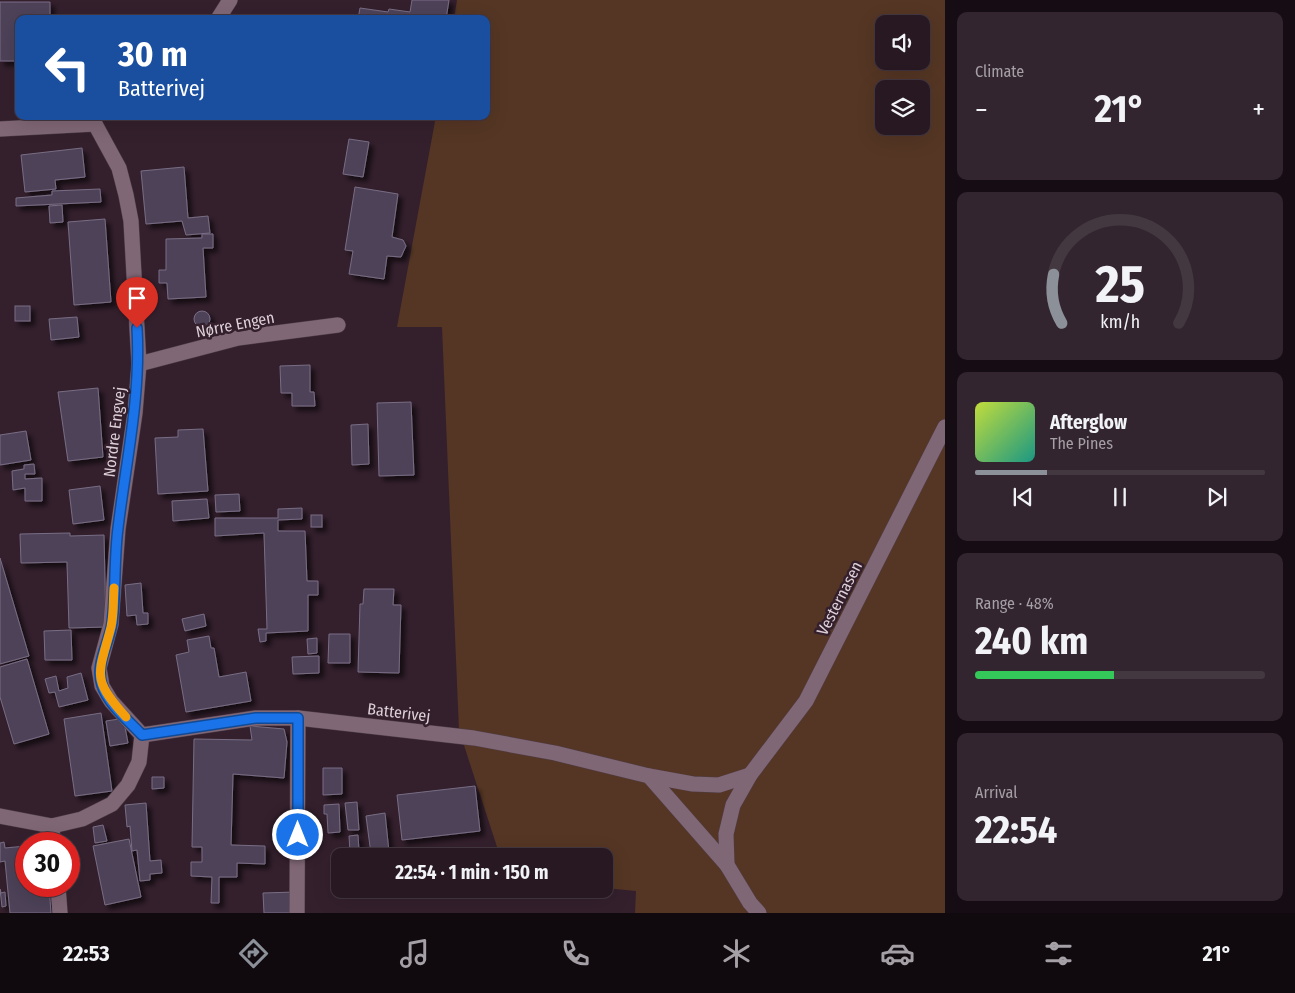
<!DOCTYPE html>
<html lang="en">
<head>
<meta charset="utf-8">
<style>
	:root { --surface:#271822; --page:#33252f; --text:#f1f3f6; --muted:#a4a0a5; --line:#433740; --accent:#8c9099 }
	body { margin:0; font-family:"Fira Sans Condensed",sans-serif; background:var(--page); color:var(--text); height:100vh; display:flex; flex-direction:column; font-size:19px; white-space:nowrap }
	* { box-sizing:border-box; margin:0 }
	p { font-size:16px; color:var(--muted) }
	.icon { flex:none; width:28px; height:28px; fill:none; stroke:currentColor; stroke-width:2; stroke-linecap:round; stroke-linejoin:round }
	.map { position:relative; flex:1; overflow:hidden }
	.details { display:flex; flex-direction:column; gap:12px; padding:12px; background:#150d13; width:350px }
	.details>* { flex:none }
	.top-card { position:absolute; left:15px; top:15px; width:475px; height:105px; border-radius:10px; box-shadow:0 5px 20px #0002,0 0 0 1px var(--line); background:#1a4fa0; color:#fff; overflow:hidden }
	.tools { position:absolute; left:875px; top:15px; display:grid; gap:10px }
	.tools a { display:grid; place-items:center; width:55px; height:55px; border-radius:10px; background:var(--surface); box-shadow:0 5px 20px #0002,0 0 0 1px var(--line); font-size:25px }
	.speed { position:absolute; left:15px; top:832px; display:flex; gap:10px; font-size:25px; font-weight:700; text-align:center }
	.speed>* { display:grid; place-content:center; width:65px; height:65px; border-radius:50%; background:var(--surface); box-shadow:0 5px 20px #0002,0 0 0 1px var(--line); line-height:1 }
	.speed .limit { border:8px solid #d22; background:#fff; color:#111 }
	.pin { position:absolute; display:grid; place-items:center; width:42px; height:42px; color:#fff; margin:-51px -21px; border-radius:50% 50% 50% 0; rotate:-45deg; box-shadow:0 0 5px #0007 }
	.pin .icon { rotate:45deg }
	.me { position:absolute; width:55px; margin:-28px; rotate:0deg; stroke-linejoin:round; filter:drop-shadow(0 0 4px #0008) }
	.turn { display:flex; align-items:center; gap:18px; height:105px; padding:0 20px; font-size:22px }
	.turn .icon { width:65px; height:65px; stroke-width:2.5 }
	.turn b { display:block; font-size:35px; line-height:42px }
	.big { font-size:38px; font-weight:700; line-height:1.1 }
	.details .widget { flex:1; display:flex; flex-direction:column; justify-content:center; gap:8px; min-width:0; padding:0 18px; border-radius:10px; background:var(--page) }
	.details .dial { align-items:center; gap:0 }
	.dial svg { height:130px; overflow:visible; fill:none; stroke:var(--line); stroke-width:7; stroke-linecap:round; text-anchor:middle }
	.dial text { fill:var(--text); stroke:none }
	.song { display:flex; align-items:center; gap:15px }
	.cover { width:60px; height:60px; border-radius:8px; background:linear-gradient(135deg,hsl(70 70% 55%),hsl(170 70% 35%)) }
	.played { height:5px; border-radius:2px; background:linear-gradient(90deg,var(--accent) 25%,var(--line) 25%) }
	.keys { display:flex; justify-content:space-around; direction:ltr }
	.heat { display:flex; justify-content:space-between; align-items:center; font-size:28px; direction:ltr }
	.charge { height:8px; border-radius:4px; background:linear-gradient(90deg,#34c759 48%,var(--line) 0) }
	.trip { position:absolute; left:331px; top:848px; width:282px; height:50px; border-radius:10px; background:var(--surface); box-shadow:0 5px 20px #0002,0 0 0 1px var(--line); font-weight:700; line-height:50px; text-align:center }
	.tabs { display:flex; height:80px; justify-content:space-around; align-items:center; background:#100a0e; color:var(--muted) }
	.tabs .icon { width:35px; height:35px }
	.tabs .active { color:var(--accent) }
	.tabs b { font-size:22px; color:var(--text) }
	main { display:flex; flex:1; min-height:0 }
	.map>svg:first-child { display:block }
	.green { fill:#553624; fill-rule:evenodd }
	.building { fill:#4e4359; stroke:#786d84; filter:url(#shadow) }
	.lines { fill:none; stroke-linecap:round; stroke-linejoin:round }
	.minor-casing { stroke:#4e3d48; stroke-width:16 }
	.minor { stroke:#806776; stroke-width:15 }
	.route-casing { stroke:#114b97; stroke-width:12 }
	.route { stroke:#1a73e8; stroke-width:9 }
	.slow { stroke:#f59e0b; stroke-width:9 }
	.labels { text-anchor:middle; stroke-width:5; stroke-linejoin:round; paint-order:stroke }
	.street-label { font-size:16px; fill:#ded0d8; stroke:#34202d }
</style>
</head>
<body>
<main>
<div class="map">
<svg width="945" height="913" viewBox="0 0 945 913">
	<defs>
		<filter id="shadow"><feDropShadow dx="4.5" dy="4.5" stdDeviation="2.5" flood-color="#0009"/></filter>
	</defs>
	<rect width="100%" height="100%" fill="#34202d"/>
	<path class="green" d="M457 0H945V913H635L636 891 605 888V856H500L459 730 442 327H397L436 116H486V19H454ZM884 24H921V61H884ZM884 89H921V126H884Z"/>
	<g class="building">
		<path d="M412 0H449L446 19H358L360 8 388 12 389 9 410 12Z"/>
		<path d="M0 2H50V19H19V61H0Z"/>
		<path d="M349 139 369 142 363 177 343 174Z"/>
		<path d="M82 148 85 177 55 180 56 189 25 192 21 155Z"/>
		<path d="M184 167 188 218 208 216 210 233 186 235 182 221 146 224 141 171Z"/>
		<path d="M355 187 398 194 392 237 403 240 406 246 401 257 387 256 384 279 349 274 353 251 345 250Z"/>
		<path d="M100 189 101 202 16 206V198L52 195V191Z"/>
		<path d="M62 205 63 222 50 223 49 206Z"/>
		<path d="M105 219 111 302 74 305 68 222Z"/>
		<path d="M202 234H213V248H203L206 297 168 299 167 283H159V270H166V239L202 238Z"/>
		<rect x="15" y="306" width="15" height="15"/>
		<circle cx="202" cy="319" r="8"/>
		<path d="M77 317 79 337 51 340 49 319Z"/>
		<path d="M310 365V392H314L315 406H292V393H281L280 366Z"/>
		<path d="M98 388 103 457 68 461 58 392Z"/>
		<path d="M411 402 414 475 379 476 377 403Z"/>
		<path d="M368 424 369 464 352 465 351 425Z"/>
		<path d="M203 429 208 491 158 494 155 438 178 437V430Z"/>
		<path d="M26 431 31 460 0 465V435Z"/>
		<path d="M34 464 35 474H25V479L42 478V501H25V488L13 490 12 471 24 469V465Z"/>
		<path d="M100 486 104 520 73 524 69 490Z"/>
		<path d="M239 494 240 511 216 512 215 495Z"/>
		<path d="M207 499 209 518 173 521 172 501Z"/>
		<path d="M302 508V519L278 520V531H305L307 581H318V595H308V631L266 633V641L260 642 258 629H267L264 533 215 536V518H278V509Z"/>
		<rect x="311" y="515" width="11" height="12"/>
		<path d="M70 533V536L104 535 106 627 69 628 67 562 21 563 20 534Z"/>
		<path d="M0 558 29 656 0 664Z"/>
		<path d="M141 583 143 613H148V624L137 625 136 615 127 616 125 585Z"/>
		<path d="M364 589H394L393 605H401L399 673 358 672 360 604H363Z"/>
		<path d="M204 614 206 626 185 631 182 619Z"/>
		<path d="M71 630 72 660H45L44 631Z"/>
		<path d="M329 634H350V663H328Z"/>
		<path d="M209 636 211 648H214L219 677 246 672 251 701 186 712 176 655 189 652 187 640Z"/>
		<path d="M317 638V653L308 654 307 639Z"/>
		<path d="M319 656V673L293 674 292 657Z"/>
		<path d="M27 659 49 734 14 744 0 697V667Z"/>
		<path d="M81 673 88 700 59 707 55 692 49 693 45 679 56 676 59 691 68 688 67 677Z"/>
		<path d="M101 713 112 791 75 796 64 719Z"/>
		<path d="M119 719 125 727 128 743 110 746 106 721Z"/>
		<path d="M250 726 284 729 287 742 284 778 233 774 231 845 265 846V864L237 863V877H219V903H211L212 877 191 876V862H202V847H192L194 739 252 740Z"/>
		<path d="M323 768H342V794L323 795Z"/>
		<path d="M152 777H164V788L152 789Z"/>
		<path d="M475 786 480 831 402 840 397 795Z"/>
		<path d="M357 802 359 830H348L345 803Z"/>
		<path d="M146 803 150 861 161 860 162 873 150 874V880L140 881 137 850 132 851 130 826 127 827 125 805Z"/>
		<path d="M339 804 340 832 328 833 327 814H324V805Z"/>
		<path d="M385 813 389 852 371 854 366 816Z"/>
		<path d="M103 825 107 841 95 843 93 827Z"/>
		<path d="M358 835 359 851 350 852 349 836Z"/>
		<path d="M129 839 141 897 105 905 93 846Z"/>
		<path d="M4 842 5 848 26 846V886H49L51 913H10L5 861 0 862V843Z"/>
		<path d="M0 889 1 893 5 892 6 906 2 907Z"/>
		<path d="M295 892V913H264L263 893Z"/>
	</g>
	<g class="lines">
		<g class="minor-casing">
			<g id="minor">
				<path d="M218 19 230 0"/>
				<path d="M95 124 119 168 126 195 131 221 139 364 135 413 118 529 111 624 99 668 102 686 111 701 142 735"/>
				<path d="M0 129 95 124"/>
				<path d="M139 364 238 338 338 325"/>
				<path d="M142 735 256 718H298L474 738 555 753 649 776 693 784 719 785 750 775"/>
				<path d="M649 776 727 865"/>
				<path d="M0 816 52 826 82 819 112 804 128 785 139 762 142 735"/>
				<path d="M52 826 53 844"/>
				<path d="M58 886 60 913"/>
				<path d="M297 913 298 718"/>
				<path d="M759 913 750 903 727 865 726 834 733 805 750 775 806 701 945 427"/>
			</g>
		</g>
		<use href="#minor" class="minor"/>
	</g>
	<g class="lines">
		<g class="route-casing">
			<path id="route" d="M137 328C141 396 126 461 118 528 114 559 116 591 112 623 109 644 95 664 102 685 108 704 129 721 142 735L256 718H298V835"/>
		</g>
		<use href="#route" class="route"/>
		<path class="slow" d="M114 588C113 600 114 614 111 627 99 674 90 678 126 717"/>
	</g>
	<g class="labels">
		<g class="street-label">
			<text transform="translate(235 324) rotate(-11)" y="6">Nørre Engen</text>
			<text transform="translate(114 432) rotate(-83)" y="6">Nordre Engvej</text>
			<text transform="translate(839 598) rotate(-63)" y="6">Vesternasen</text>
			<text transform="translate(399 712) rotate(7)" y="6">Batterivej</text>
		</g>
	</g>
</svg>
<div class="tools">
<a><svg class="icon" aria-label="sound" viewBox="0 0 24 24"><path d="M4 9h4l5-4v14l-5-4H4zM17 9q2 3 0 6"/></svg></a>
<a><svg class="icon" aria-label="layers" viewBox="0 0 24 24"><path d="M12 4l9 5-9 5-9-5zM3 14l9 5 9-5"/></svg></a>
</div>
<div class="speed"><div class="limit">30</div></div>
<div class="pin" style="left:137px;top:328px;background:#d93025"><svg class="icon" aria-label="arrive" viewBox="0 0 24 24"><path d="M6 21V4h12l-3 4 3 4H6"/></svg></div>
<svg class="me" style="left:298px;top:835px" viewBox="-20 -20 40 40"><circle r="17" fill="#1a73e8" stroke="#fff" stroke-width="3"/><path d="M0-11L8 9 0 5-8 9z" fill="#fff"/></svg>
<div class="trip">22:54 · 1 min · 150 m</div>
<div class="top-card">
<div class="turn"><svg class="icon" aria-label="left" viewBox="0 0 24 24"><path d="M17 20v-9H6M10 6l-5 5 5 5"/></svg><div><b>30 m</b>Batterivej</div></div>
</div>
</div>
<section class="details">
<div class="widget"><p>Climate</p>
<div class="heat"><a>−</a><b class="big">21°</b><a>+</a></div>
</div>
<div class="widget dial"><svg viewBox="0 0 100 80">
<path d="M14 69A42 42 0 1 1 86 69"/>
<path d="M14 69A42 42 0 0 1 9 39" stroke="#8c9099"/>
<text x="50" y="56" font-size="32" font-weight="700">25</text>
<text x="50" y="72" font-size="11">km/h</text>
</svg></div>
<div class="widget">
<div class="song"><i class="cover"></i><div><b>Afterglow</b><p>The Pines</p></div></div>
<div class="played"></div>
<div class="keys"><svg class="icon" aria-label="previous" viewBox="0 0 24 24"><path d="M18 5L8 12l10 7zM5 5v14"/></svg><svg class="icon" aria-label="pause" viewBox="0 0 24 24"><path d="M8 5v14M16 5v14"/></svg><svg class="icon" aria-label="next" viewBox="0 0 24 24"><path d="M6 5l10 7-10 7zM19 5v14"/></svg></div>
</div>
<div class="widget"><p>Range · 48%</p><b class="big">240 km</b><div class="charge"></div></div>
<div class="widget"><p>Arrival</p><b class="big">22:54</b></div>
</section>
</main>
<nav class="tabs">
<b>22:53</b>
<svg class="icon active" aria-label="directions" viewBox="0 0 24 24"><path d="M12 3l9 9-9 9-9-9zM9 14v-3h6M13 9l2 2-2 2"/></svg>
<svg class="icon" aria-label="music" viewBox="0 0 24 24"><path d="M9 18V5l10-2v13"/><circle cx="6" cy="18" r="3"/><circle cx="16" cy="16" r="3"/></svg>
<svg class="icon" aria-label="phone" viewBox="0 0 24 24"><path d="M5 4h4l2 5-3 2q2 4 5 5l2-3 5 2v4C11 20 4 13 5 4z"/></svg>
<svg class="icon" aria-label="climate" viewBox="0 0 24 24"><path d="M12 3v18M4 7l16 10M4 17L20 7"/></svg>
<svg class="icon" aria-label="car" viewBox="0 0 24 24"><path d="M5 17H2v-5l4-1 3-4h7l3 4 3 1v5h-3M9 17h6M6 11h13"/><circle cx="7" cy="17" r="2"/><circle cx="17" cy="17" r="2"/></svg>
<svg class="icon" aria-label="filters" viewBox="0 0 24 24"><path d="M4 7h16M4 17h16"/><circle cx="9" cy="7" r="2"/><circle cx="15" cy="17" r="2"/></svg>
<b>21°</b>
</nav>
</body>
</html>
